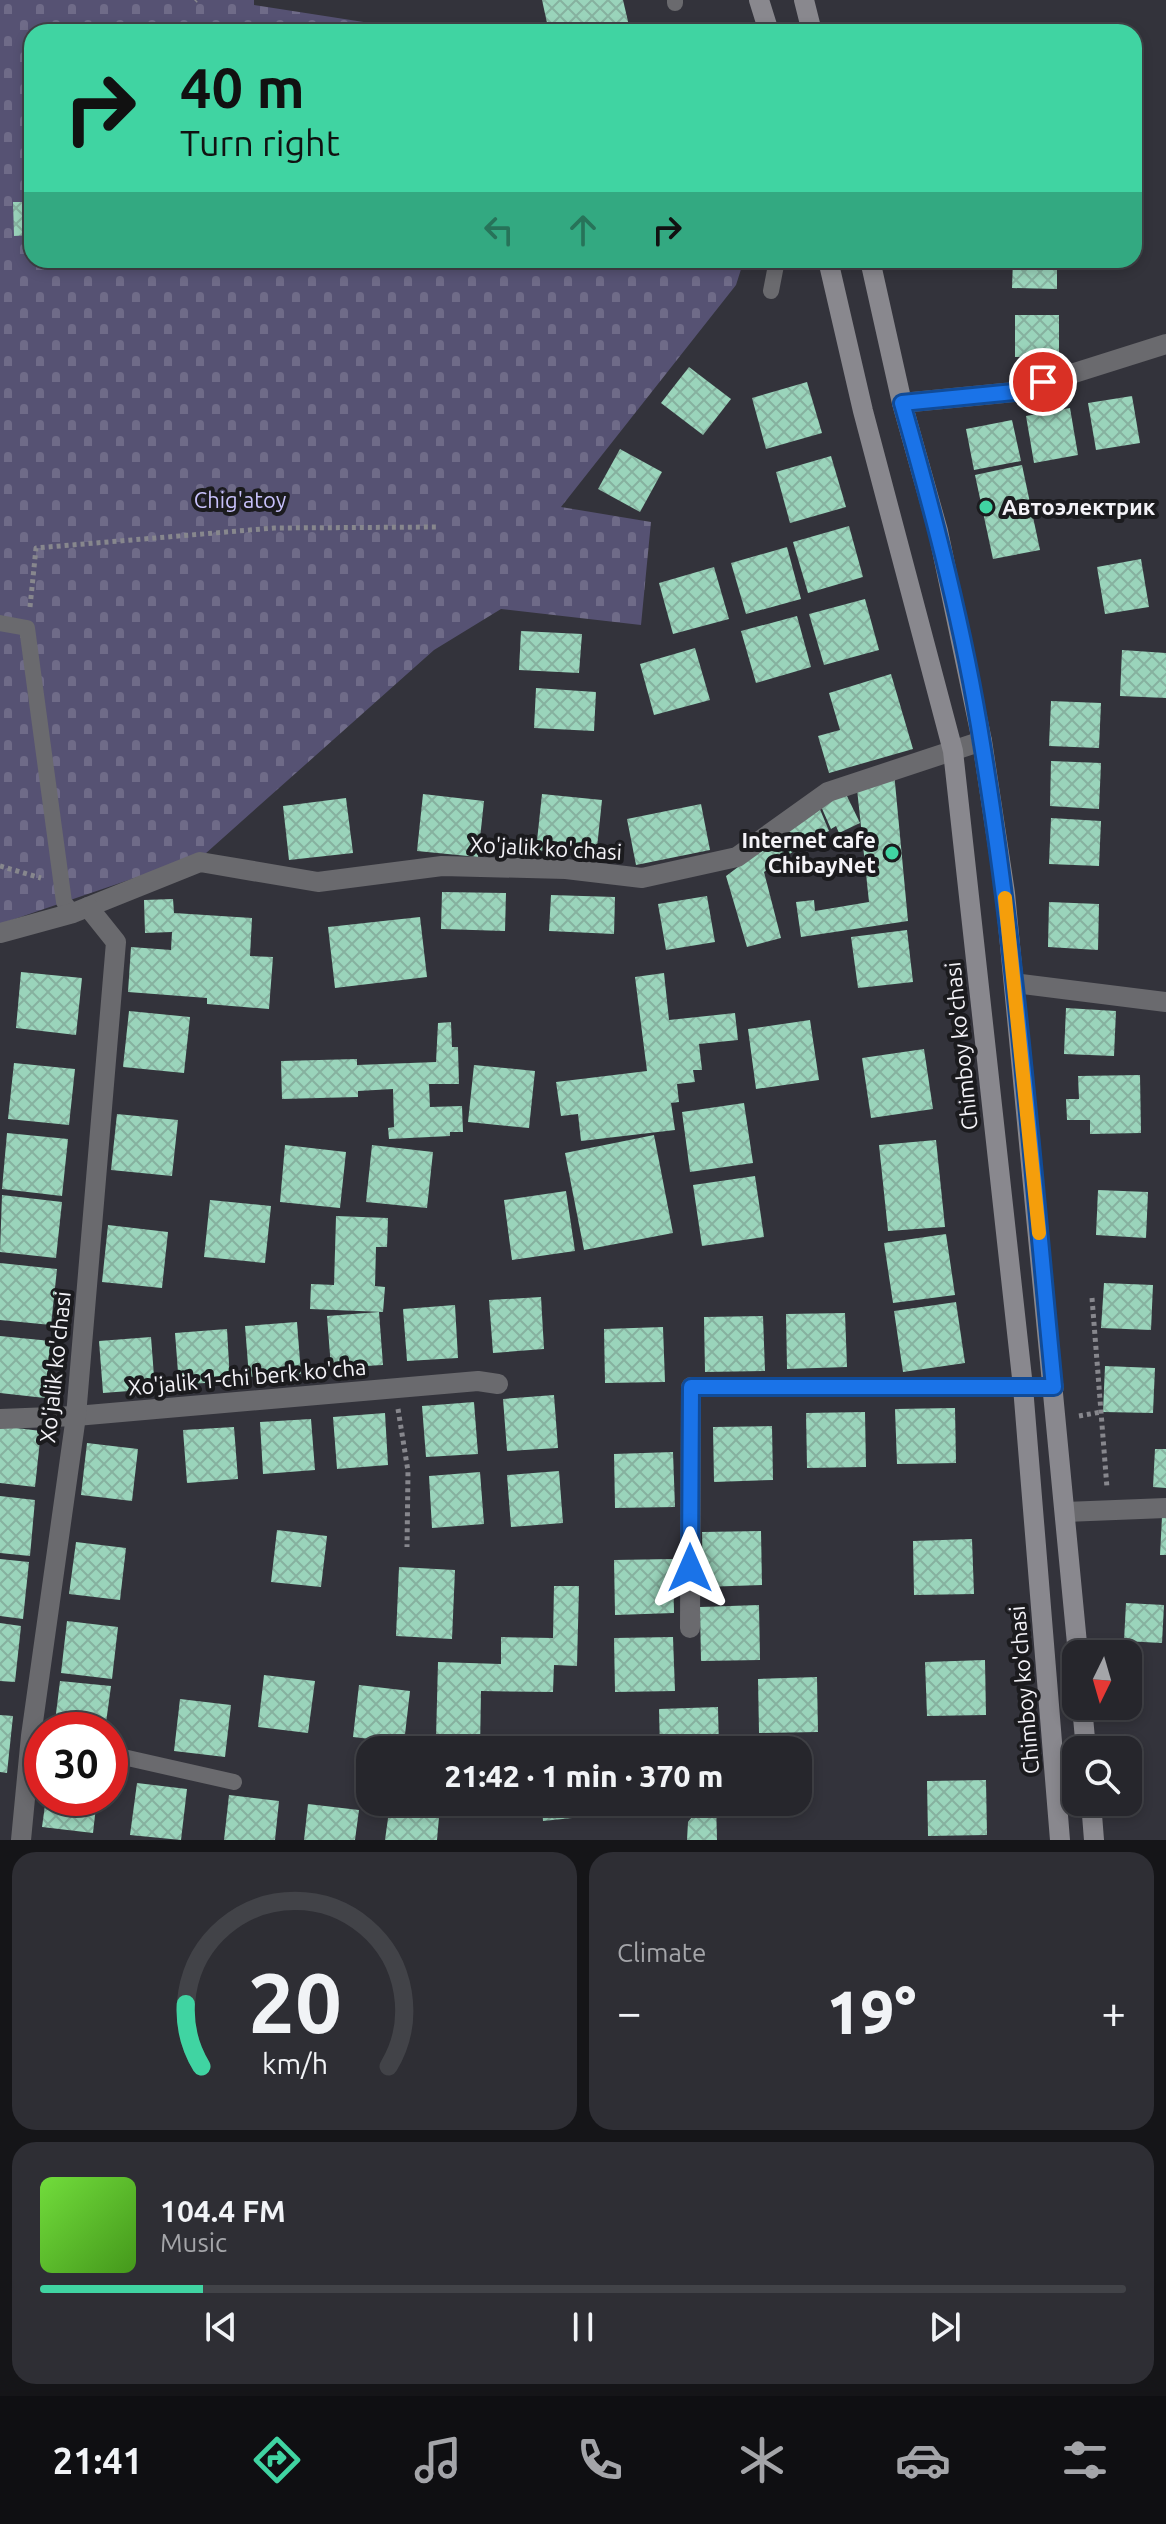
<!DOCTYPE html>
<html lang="en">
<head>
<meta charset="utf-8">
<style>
	:root { --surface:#26262c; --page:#2e2e34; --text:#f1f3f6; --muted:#a4a5a9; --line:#424348; --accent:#40d4a2 }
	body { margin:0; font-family:Ubuntu,sans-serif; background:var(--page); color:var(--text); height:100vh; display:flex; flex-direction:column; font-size:30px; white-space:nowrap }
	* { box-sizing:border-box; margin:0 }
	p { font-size:26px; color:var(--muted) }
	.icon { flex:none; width:44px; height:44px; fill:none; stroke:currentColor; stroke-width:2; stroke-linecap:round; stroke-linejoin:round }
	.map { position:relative; height:1840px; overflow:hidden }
	.side { display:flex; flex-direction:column; gap:12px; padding:12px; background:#151518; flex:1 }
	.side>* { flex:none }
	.banner { position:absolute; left:24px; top:24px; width:1118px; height:244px; border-radius:24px; box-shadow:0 4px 12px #0003,0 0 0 2px var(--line); background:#40d4a2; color:#111; overflow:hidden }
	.needle { width:52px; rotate:185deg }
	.buttons { position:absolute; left:1062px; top:1640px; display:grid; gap:16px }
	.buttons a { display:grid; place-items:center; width:80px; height:80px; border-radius:16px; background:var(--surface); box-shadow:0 4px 12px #0003,0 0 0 2px var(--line); font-size:40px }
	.speed { position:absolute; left:24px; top:1712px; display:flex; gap:16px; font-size:40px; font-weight:700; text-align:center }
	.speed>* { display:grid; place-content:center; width:104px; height:104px; border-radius:50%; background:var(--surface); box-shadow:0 4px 12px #0003,0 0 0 2px var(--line); line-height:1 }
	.speed .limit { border:12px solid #d22; background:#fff; color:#111 }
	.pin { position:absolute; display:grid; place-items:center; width:68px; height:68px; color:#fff; margin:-34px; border:4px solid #fff; border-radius:50%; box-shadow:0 2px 8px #0007 }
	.me { position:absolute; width:88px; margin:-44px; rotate:0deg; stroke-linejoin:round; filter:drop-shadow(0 0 6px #0008) }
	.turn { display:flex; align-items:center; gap:28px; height:168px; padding:0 24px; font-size:36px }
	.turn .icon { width:104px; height:104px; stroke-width:2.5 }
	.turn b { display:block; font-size:56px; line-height:68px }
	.lanes { display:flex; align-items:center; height:76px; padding:0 24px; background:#0003; justify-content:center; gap:40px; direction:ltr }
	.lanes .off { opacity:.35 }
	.big { font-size:60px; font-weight:800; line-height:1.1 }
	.side .card { flex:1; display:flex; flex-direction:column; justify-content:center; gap:12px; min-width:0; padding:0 28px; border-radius:24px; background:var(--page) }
	.side .dial { align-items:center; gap:0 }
	.dial svg { height:208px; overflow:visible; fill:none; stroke:var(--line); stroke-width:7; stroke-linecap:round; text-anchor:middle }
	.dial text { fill:var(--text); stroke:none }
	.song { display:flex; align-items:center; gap:24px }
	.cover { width:96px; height:96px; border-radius:12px; background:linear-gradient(135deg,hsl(100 70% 55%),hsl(100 70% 35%)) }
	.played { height:8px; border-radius:4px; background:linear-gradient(90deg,var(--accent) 15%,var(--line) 15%) }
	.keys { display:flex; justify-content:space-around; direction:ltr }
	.heat { display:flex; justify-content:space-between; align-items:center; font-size:44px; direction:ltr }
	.side .tiles { flex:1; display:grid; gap:12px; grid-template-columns:1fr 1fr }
	.card:last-child { grid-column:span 2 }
	.trip { position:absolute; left:356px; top:1736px; width:456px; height:80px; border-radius:24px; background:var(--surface); box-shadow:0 4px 12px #0003,0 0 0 2px var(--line); font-weight:800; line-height:80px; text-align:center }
	.tabs { display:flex; height:128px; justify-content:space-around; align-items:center; background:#0f0f12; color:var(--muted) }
	.tabs .icon { width:56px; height:56px }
	.tabs .selected { color:var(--accent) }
	.tabs b { font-size:36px; color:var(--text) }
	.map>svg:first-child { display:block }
	.cemetery { fill:url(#cemetery-stones) }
	.building { fill:url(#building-cross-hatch) }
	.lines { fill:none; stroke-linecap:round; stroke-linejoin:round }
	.path { stroke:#87878d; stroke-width:5; stroke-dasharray:4 4; stroke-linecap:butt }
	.service { stroke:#6a6a6e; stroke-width:16 }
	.minor { stroke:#6a6a6e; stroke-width:20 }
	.secondary { stroke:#89888e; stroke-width:20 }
	.route-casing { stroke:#114b97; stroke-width:20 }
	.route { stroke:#1a73e8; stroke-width:14 }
	.slow { stroke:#f59e0b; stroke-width:14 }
	.poi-dot { fill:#40d4a2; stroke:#1b1b1e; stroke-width:3 }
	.labels { text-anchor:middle; stroke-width:8; stroke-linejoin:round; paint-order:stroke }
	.park-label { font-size:22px; fill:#c8c1fb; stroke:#1b1b1e }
	.poi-label { font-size:22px; font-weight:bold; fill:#f4f3f8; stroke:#1b1b1e; text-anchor:start }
	.street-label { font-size:22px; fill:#f4f3f8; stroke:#1b1b1e }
</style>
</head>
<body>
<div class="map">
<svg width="1166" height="1840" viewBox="0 0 1166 1840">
	<defs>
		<pattern id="cemetery-stones" width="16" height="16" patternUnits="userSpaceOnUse" patternTransform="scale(2)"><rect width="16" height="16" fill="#565273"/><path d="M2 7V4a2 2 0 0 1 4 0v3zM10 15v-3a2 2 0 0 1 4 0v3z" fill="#6f6b88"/></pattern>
		<pattern id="building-cross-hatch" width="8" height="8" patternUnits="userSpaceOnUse" patternTransform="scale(2)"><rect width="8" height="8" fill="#9ad4bb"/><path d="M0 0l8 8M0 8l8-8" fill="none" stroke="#86b19f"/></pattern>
	</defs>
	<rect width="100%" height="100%" fill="#33333b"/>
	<path class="cemetery" d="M0 0H254V5L428 32H32V260H744L736 285 561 507 651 522 641 625 501 609 434 650 205 854 0 924Z"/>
	<g class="building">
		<path d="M542 0H623L630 30 549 32Z"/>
		<path d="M13 202H32V235L14 236Z"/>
		<rect x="920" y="260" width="45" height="4"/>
		<path d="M1013 260H1057V289L1012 288Z"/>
		<rect x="1015" y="315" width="44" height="42"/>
		<path d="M689 367 731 399 703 435 661 403Z"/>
		<path d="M807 382 822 433 766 449 752 398Z"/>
		<path d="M1132 396 1140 443 1096 450 1088 403Z"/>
		<path d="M1070 408 1078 455 1034 463 1026 416Z"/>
		<path d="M1012 420 1021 461 974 470 966 429Z"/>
		<path d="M620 449 662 472 640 512 598 489Z"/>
		<path d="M831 456 846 507 790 523 776 472Z"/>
		<path d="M1022 465 1040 550 993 559 975 475Z"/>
		<path d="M849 526 863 577 808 593 793 542Z"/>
		<path d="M787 547 801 599 746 614 731 563Z"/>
		<path d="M1141 559 1149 607 1105 614 1097 567Z"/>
		<path d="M714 567 729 619 673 634 659 583Z"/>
		<path d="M865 599 879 650 824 665 809 614Z"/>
		<path d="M797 616 811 667 756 683 741 631Z"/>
		<path d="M521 631 582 634 579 673 519 670Z"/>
		<path d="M695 648 710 700 654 715 640 664Z"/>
		<path d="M1122 650 1166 653V698L1120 696Z"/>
		<path d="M891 674 913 749 829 773 818 736 840 730 829 693Z"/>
		<path d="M536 688 596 692 594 731 534 728Z"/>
		<path d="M1051 701 1101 703 1099 748 1049 746Z"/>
		<path d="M1051 761 1101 763 1099 809 1050 806Z"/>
		<path d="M894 772 908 921 801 937 796 902 814 900 815 911 869 902 857 789Z"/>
		<path d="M845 792 860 823 839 833 836 826 831 829 820 804Z"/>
		<path d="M423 794 484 801 478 857 417 851Z"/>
		<path d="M542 794 602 800 596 857 536 850Z"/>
		<path d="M346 798 353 853 289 860 283 806Z"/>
		<path d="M701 804 710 850 636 865 627 819Z"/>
		<path d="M819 807 829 831 811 839 764 872 781 938 747 947 726 876Z"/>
		<path d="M1051 818 1101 821 1099 866 1049 864Z"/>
		<path d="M442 892 506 893 505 931 441 929Z"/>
		<path d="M551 895 615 897 614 934 549 931Z"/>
		<path d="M707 896 715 942 666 950 658 904Z"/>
		<path d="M173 899 174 913 252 918 250 956 273 957 269 1009 207 1004V998L128 992 131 947 171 950 172 932 145 933 144 900Z"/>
		<path d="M1049 902 1099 904 1098 950 1048 947Z"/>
		<path d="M420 917 427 977 335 988 328 927Z"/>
		<path d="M907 930 913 982 858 988 851 937Z"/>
		<path d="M21 972 82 978 76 1035 16 1028Z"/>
		<path d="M664 973 669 1020 735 1013 738 1040 699 1044 702 1070H693L695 1082 677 1084 679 1102 671 1103 675 1130 581 1141 578 1114 561 1116 556 1082 647 1071 635 977Z"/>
		<path d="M1066 1008 1116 1011 1114 1056 1064 1054Z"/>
		<path d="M129 1011 190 1017 184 1073 123 1067Z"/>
		<path d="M810 1020 819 1080 756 1089 748 1029Z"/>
		<path d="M451 1022 452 1047H458L459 1084H429L430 1107 462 1106 463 1132H450V1136L389 1139 388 1128 394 1127 393 1089 358 1091V1097L282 1099 281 1061 357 1059V1065L436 1062 438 1023Z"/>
		<path d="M924 1049 933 1109 871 1118 862 1058Z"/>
		<path d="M14 1063 75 1069 69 1125 8 1119Z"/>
		<path d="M474 1065 535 1071 529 1128 468 1122Z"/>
		<path d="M1140 1075 1141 1133 1090 1134V1120H1067L1066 1099H1079L1078 1076Z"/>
		<path d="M744 1103 753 1163 690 1172 682 1112Z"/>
		<path d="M117 1114 178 1120 172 1176 111 1170Z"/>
		<path d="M7 1133 68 1139 62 1196 2 1189Z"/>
		<path d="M654 1135 673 1233 584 1250 565 1153Z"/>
		<path d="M936 1140 945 1227 888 1231 879 1145Z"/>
		<path d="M285 1145 346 1152 340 1208 280 1202Z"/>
		<path d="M372 1145 433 1152 427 1208 366 1202Z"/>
		<path d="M755 1176 764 1237 702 1246 693 1185Z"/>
		<path d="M1098 1190 1148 1192 1146 1238 1096 1235Z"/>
		<path d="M566 1191 575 1251 512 1260 504 1200Z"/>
		<path d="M2 1195 62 1202 56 1258 0 1252Z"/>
		<path d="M210 1200 271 1206 265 1263 204 1257Z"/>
		<path d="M336 1216 388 1218 387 1247H376L375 1286 385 1287 383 1312 310 1309 311 1284 334 1285Z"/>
		<path d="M108 1225 168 1232 162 1288 102 1282Z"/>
		<path d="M946 1234 955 1295 893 1303 884 1243Z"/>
		<path d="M0 1263 57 1269 51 1325 0 1320Z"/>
		<path d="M1104 1283 1153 1285 1151 1330 1101 1328Z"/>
		<path d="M541 1297 544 1349 493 1353 489 1300Z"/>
		<path d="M956 1302 965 1363 903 1372 894 1311Z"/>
		<path d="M455 1305 458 1358 407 1361 403 1309Z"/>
		<path d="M379 1312 383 1365 331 1368 327 1316Z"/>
		<path d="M845 1313 847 1367 787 1369 786 1314Z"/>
		<path d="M763 1316 765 1371 705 1372 704 1317Z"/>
		<path d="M297 1322 301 1374 249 1377 245 1326Z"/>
		<path d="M663 1327 665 1382 605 1383 604 1329Z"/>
		<path d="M227 1329 230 1381 179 1385 175 1333Z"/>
		<path d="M0 1336 51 1341 45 1398 0 1393Z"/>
		<path d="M151 1337 155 1389 103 1393 99 1341Z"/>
		<path d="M1105 1366 1155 1368 1153 1413 1103 1412Z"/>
		<path d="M554 1395 558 1448 507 1451 503 1399Z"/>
		<path d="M474 1402 478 1454 426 1457 422 1406Z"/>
		<path d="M955 1408 956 1463 897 1464 895 1409Z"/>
		<path d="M865 1412 866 1467 807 1468 806 1413Z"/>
		<path d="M385 1413 388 1465 337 1469 333 1417Z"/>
		<path d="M311 1419 315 1470 263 1474 260 1422Z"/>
		<path d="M0 1426 41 1431 35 1487 0 1483Z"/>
		<path d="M772 1426 773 1480 714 1482 713 1427Z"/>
		<path d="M234 1427 238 1479 187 1483 183 1430Z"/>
		<path d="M87 1443 138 1449 132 1501 81 1495Z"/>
		<path d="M1155 1449H1166V1488L1153 1487Z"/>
		<path d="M673 1452 675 1507 615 1508 614 1454Z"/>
		<path d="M559 1471 563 1523 511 1527 507 1475Z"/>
		<path d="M480 1472 484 1524 432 1528 429 1476Z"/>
		<path d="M0 1496 35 1500 30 1556 0 1553Z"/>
		<path d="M1162 1517H1166V1555H1160Z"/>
		<path d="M277 1530 327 1536 321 1587 271 1582Z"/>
		<path d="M761 1531 762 1585 703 1587 702 1532Z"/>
		<path d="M972 1539 974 1594 914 1595 913 1541Z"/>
		<path d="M76 1542 126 1548 120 1600 69 1594Z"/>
		<path d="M0 1559 29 1562 23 1619 0 1616Z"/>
		<path d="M673 1559 674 1613 615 1615 614 1560Z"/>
		<path d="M399 1567 455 1570 452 1639 396 1636Z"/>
		<path d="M554 1586H579L577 1666 554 1665 553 1692 481 1691 480 1750H456L457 1738H436L438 1662 501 1664V1637L553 1638Z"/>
		<path d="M1126 1603 1164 1605 1162 1643 1124 1641Z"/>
		<path d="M759 1605 760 1660 701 1661 700 1607Z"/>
		<path d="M67 1621 118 1627 112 1679 61 1673Z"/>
		<path d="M0 1623 21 1626 15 1682 0 1681Z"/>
		<path d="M673 1637 675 1691 615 1692 614 1638Z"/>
		<path d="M985 1660 986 1715 927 1716 925 1662Z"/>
		<path d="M264 1675 315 1681 308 1733 258 1727Z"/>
		<path d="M817 1677 818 1732 759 1733 758 1679Z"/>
		<path d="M60 1681 111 1686 105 1730H54Z"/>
		<path d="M359 1685 410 1691 404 1743 353 1737Z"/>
		<path d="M180 1699 231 1705 225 1757 174 1751Z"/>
		<path d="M718 1707 719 1750H660L659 1709Z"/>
		<path d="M0 1715 13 1716 7 1773 0 1772Z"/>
		<path d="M986 1780 987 1835 928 1836 927 1781Z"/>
		<path d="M137 1783 187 1789 181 1840 130 1835Z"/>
		<path d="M229 1795 279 1801 275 1840H224Z"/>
		<path d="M46 1798H97L93 1833 42 1827Z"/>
		<path d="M542 1802H610L611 1814 543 1821Z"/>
		<path d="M696 1802H716L717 1840H687L688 1822 696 1812Z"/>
		<path d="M308 1804 359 1810 355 1840H304Z"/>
		<path d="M389 1811 439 1817 437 1840H385Z"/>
	</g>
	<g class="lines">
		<g class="path">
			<path d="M195 1 196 0"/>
			<path d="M30 607 36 548 274 528 439 527"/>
			<path d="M0 866 41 878"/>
			<path d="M1092 1298 1107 1488"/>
			<path d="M398 1409 408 1471 407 1547"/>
			<path d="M1079 1416 1101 1412"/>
		</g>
		<g class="service">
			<path d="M675 0V3"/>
			<path d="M771 291 777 260"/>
			<path d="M0 623 27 628 64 902 73 913"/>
			<path d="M110 1754 234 1782"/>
		</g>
		<g class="minor">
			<path d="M902 403 1014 392 1166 344"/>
			<path d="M0 933 73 913 200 862 318 882 442 866 566 869 642 878 737 857 828 792 982 741"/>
			<path d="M1014 983 1166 1002"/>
			<path d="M0 1419 76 1416 478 1381 498 1384"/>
			<path d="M1065 1512 1166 1508"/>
			<path d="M690 1628 691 1387H1054"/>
			<path d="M21 1840 31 1736 76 1416 116 942 88 907"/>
		</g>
		<g class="secondary">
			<path d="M759 0 769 32"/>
			<path d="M804 0 812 32"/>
			<path d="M828 260 863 411 953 751 1023 1387 1060 1840"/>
			<path d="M870 260 902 403 938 531 982 741 1005 893 1078 1654"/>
			<path d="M1082 1706 1086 1750"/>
			<path d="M1091 1802 1094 1840"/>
		</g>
	</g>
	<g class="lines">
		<g class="route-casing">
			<path id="route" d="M690 1568 691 1387H1054C1033 1173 1017 957 982 744 964 629 934 515 902 403L1014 392 1043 382"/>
		</g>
		<use href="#route" class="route"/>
		<path class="slow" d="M1005 898 1039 1233"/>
	</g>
	<g class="poi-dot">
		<circle cx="986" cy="507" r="8"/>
		<circle cx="892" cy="853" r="8"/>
	</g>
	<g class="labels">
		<g class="park-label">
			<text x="240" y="508">Chig'atoy</text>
		</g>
		<g class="poi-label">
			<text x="1002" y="515">Автоэлектрик</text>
			<text x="876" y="848" text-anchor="end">Internet cafe<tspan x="876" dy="25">ChibayNet</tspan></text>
		</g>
		<g class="street-label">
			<text transform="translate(546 848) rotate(3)" y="8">Xo'jalik ko'chasi</text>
			<text transform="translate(961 1046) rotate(-96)" y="8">Chimboy ko'chasi</text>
			<text transform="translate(55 1367) rotate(-84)" y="8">Xo'jalik ko'chasi</text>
			<text transform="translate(247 1377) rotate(-5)" y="8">Xo'jalik 1-chi berk ko'cha</text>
			<text transform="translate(1024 1690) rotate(-95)" y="8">Chimboy ko'chasi</text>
		</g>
	</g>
</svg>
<div class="buttons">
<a><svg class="needle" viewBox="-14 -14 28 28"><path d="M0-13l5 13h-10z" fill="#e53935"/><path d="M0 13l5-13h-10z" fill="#a4a5a9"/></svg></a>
<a><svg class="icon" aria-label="search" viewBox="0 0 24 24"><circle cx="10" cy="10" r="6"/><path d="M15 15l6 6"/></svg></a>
</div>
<div class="speed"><div class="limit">30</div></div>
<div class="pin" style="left:1043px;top:382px;background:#d93025"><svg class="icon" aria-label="arrive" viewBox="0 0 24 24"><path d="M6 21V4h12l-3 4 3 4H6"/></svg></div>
<svg class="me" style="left:690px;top:1568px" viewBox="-20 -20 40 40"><path d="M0-17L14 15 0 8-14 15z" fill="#1a73e8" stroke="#fff" stroke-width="4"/></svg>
<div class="trip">21:42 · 1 min · 370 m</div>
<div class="banner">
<div class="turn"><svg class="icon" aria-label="right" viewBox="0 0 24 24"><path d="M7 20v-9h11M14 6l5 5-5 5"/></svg><div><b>40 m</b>Turn right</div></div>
<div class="lanes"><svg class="icon off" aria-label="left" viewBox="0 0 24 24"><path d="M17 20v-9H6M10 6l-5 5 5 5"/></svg><svg class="icon off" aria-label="ahead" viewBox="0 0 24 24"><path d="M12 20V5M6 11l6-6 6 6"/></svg><svg class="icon" aria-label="right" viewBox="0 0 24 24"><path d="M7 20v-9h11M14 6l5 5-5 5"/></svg></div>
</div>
</div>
<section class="side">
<div class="tiles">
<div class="card dial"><svg viewBox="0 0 100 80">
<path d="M14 69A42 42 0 1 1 86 69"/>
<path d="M14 69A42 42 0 0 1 8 45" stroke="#40d4a2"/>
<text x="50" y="56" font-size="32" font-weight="700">20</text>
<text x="50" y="72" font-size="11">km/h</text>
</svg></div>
<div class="card"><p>Climate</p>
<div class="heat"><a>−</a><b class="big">19°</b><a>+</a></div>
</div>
<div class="card">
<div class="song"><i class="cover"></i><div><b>104.4 FM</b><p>Music</p></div></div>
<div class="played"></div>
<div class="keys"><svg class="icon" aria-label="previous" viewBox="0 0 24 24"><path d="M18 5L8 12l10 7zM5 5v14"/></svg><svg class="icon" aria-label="pause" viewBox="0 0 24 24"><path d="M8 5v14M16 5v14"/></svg><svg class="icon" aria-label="next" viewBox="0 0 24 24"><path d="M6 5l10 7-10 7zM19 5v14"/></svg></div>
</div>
</div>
</section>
<nav class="tabs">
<b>21:41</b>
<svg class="icon selected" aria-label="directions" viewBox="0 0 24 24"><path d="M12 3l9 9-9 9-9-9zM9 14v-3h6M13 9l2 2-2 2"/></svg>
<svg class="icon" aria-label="music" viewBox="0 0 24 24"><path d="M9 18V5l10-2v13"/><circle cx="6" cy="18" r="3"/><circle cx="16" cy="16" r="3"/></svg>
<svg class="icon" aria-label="phone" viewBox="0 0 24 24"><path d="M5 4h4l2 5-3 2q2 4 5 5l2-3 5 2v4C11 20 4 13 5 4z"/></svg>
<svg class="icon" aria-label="climate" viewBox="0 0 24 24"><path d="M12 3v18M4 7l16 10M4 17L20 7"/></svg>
<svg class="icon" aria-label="car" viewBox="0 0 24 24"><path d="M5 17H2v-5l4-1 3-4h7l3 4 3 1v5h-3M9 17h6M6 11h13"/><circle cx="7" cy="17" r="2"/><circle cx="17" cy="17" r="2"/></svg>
<svg class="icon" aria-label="filters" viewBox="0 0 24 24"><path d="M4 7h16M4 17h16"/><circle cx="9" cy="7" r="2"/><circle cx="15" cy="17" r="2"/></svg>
</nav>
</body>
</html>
